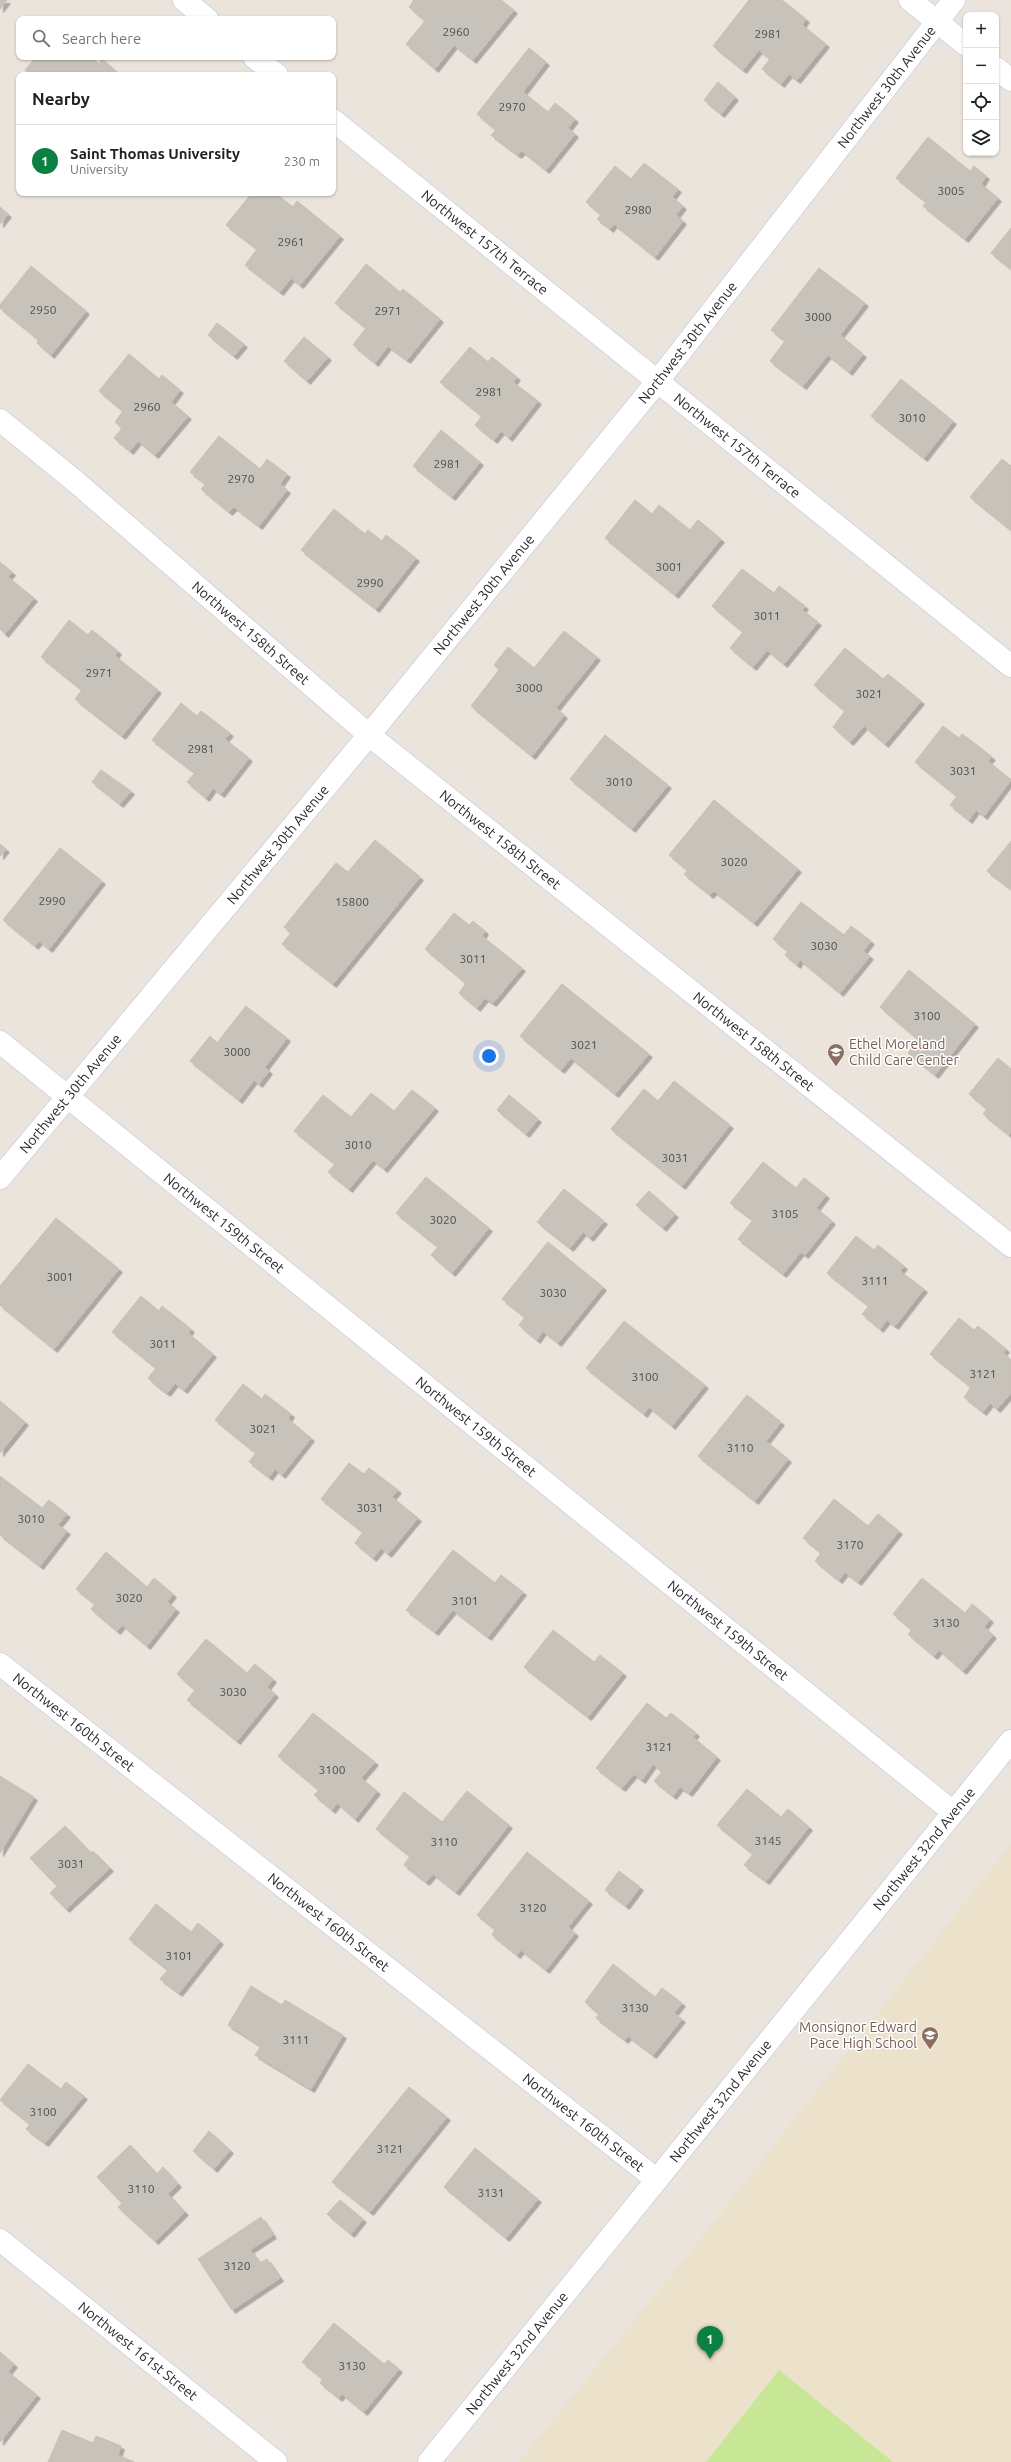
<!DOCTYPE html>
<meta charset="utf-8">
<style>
:root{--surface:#fff;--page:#f6f6f6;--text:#202124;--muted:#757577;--line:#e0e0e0;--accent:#0b8043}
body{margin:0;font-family:Ubuntu,sans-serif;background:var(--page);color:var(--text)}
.controls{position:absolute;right:12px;top:12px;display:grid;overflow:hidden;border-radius:8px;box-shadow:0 1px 3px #0004}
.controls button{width:36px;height:36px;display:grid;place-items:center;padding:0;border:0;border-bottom:1px solid var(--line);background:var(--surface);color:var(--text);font:20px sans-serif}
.you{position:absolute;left:489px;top:1056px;width:14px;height:14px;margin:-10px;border:3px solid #fff;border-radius:50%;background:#1a73e8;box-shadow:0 0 0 6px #1a73e833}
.badge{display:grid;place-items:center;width:26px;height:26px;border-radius:50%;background:var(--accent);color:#fff;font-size:13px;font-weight:700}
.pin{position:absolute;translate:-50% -33px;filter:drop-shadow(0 1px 2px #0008)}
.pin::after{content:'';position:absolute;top:21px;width:14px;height:12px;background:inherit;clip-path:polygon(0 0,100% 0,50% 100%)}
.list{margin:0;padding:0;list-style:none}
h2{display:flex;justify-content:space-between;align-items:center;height:52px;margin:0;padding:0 16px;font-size:17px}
h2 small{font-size:13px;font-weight:400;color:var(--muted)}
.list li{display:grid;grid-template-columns:26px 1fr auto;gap:12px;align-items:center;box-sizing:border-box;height:72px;padding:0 16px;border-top:1px solid var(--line)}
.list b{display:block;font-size:15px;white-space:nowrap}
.list p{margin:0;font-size:13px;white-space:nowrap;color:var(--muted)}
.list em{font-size:13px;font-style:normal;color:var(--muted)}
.icon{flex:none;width:22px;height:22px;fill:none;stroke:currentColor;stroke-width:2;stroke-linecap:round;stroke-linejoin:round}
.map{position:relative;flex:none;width:1011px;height:2462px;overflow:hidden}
.search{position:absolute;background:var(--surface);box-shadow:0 1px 3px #0004;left:16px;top:16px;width:320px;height:44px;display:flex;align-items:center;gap:10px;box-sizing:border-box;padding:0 14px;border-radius:8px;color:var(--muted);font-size:15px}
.panel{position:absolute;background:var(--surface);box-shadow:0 1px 3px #0004;left:16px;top:72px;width:320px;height:124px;border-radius:8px}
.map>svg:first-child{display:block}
.education{fill:#ece1cb}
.pitch{fill:#c7e796}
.building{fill:#c7c2ba;stroke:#c6c0b5;filter:url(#shadow)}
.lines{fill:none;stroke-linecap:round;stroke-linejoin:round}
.minor-casing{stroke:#d1d5e2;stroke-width:24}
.minor{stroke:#fff;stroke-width:22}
.labels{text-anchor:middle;stroke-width:3;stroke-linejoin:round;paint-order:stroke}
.number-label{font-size:12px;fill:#504f4d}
.street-label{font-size:14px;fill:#292929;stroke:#fff}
.education-label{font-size:14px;fill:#785e54;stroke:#fff;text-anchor:start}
</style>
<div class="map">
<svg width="1011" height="2462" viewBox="0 0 1011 2462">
<defs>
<filter id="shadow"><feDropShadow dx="3.5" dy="3.5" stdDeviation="0" flood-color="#0004"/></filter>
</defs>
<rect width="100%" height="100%" fill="#ebe4dc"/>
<polygon class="education" points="1011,1844 1011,2462 519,2462 687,2256"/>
<polygon class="pitch" points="779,2370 893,2462 706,2462"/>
<g class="building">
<polygon points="0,0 7,0 0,9"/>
<polygon points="414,0 501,0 514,10 473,60 454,45 435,69 406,44 425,21 409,7"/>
<polygon points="749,0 782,0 806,19 802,25 826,44 797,80 789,74 781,84 762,69 770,59 759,50 743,70 713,46"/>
<polygon points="529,48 546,62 523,92 548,112 555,103 575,119 568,128 575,134 546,170 522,151 518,155 491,135 496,130 477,114"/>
<polygon points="36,57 91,57 99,64 102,59 116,71 112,75 31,75 25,70"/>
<polygon points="718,82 735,97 721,114 704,100"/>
<polygon points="928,137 970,171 974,166 986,176 981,184 998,198 965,239 923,206 926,202 896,178"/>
<polygon points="644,163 678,189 672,197 683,206 676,215 683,221 655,257 614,224 610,229 604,224 597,219 601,215 586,202 615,166 631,179"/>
<polygon points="252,193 275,193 293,207 297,201 340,236 300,285 291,278 280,292 245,265 257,249 226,225"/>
<polygon points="0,207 8,214 0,224"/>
<polygon points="1011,228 1011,269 991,253"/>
<polygon points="366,264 400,292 403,289 440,319 407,360 388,346 375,363 353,345 366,328 335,303"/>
<polygon points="31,266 86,311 51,355 37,343 39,340 0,308 0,305"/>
<polygon points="819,268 865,303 840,335 863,354 849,372 828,355 803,386 770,361 785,341 771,330"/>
<polygon points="217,323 244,344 234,356 208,335"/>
<polygon points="304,337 328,357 307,381 284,361"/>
<polygon points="470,347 488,362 492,357 517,377 513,382 538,401 509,438 501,431 494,440 475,425 482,416 440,382"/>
<polygon points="129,354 159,379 162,375 180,390 171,402 188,416 155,455 138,441 130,451 114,438 122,428 115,422 123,411 99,391"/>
<polygon points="901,379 953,421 924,458 871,416"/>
<polygon points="441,430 480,462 452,497 413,466"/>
<polygon points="219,436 260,469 267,459 287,474 280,484 287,490 259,526 234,507 229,512 201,489 206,484 190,472"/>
<polygon points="1002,459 1011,466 1011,530 970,497"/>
<polygon points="635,500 652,514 659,505 690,530 698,520 721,539 675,595 605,538"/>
<polygon points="334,509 365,534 368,530 382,541 386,535 416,558 376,609 301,550"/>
<polygon points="0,562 12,572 8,577 34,598 5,634 0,629"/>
<polygon points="742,569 774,593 779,586 805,606 802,610 818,622 784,664 767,650 753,667 730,648 743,632 712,606"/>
<polygon points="69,620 88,635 92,630 118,651 115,656 158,690 122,736 75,699 82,690 41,657"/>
<polygon points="564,631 597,657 556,708 564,715 532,756 471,706 499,670 494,665 508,647 534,668"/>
<polygon points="845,648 883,679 888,674 921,701 885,744 864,726 850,742 833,727 845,711 814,685"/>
<polygon points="181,703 197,716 201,711 230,733 225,739 249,758 221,794 213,788 206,798 187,782 195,773 152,740"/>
<polygon points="943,726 959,738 962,734 977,745 992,757 988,761 1011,780 984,816 976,810 969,820 950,805 957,796 915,762"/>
<polygon points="605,735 668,785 632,829 570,779"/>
<polygon points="101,770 131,791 120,804 92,782"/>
<polygon points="714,800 798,869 754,923 714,891 710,895 684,874 688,870 669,855"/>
<polygon points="375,840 420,877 333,984 282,944 291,933 284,927 336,863 348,872"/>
<polygon points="1011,841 1011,889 987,871"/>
<polygon points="0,844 6,849 0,856"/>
<polygon points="60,848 102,881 49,949 39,941 35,946 3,920"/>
<polygon points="801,902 844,935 851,926 871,941 863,951 870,956 840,993 800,960 797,965 785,955 788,951 773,939"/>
<polygon points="454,913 469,925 473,921 485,931 482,936 522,968 493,1003 485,998 477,1008 459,993 466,983 425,949"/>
<polygon points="909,970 975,1024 935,1075 908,1053 919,1040 880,1007"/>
<polygon points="562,984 649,1054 615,1094 571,1058 561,1070 520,1036"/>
<polygon points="246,1006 287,1038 265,1067 269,1071 259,1084 254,1080 239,1100 190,1061 210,1036 217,1043"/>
<polygon points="998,1058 1011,1069 1011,1132 1009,1135 983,1114 987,1109 969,1094"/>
<polygon points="674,1081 730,1125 682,1186 611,1129 644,1089 658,1101"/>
<polygon points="412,1090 435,1108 384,1169 373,1160 349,1189 328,1172 335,1164 294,1131 323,1095 351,1117 371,1093 394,1111"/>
<polygon points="509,1095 538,1119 526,1134 497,1110"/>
<polygon points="763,1162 796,1188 804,1178 826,1195 816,1208 832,1221 805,1255 801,1252 783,1274 738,1239 753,1220 730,1203"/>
<polygon points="426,1177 489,1228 452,1273 431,1255 438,1247 396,1213"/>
<polygon points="564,1189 604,1221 590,1238 583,1232 570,1248 537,1222"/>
<polygon points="649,1191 675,1214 663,1228 636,1205"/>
<polygon points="56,1218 119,1269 54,1349 0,1305 0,1286"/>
<polygon points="856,1236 874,1250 878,1245 904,1266 900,1271 924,1289 895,1326 887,1320 880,1329 862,1314 869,1306 827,1273"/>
<polygon points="548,1242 603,1287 558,1343 543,1331 537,1340 527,1332 519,1325 525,1317 502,1299"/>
<polygon points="141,1296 159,1311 162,1306 191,1329 188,1333 213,1354 184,1390 175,1383 167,1393 157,1386 148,1378 156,1368 112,1332"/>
<polygon points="959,1318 974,1330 978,1326 1006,1349 1003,1353 1011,1360 1011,1393 997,1409 990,1403 983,1412 964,1397 971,1387 930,1354"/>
<polygon points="624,1321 705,1385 672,1426 649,1407 644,1414 586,1368"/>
<polygon points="243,1384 262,1399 265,1394 291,1414 288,1419 311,1438 282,1475 275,1469 269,1477 249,1462 256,1453 215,1420"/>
<polygon points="747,1395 781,1422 766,1441 788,1459 755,1501 698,1456"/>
<polygon points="0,1401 25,1422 0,1453"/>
<polygon points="349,1463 364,1474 369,1468 398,1490 392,1497 418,1518 388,1554 381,1548 373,1558 355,1543 363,1532 321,1499"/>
<polygon points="0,1476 42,1508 49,1500 67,1514 58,1525 67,1531 40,1566 0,1535"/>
<polygon points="834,1499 868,1526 878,1514 899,1531 858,1582 845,1572 839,1580 827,1571 815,1561 821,1553 803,1538"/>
<polygon points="453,1550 495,1583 501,1575 523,1592 488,1637 453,1610 435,1632 406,1610"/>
<polygon points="106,1552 147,1587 154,1578 173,1594 167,1602 176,1609 147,1646 122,1625 117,1631 91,1609 95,1604 76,1589"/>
<polygon points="922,1578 965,1613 972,1604 990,1619 984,1627 993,1635 963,1671 939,1650 934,1656 908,1634 912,1630 893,1614"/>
<polygon points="553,1630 594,1662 600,1655 623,1673 588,1717 524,1667"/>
<polygon points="206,1639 247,1673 255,1664 273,1679 267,1687 275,1694 237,1741 187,1700 195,1690 177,1674"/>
<polygon points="647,1703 666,1718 671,1713 696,1733 693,1737 717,1757 689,1793 680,1787 673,1796 654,1781 662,1772 653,1764 642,1780 634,1774 622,1788 596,1768"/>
<polygon points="313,1713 375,1762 361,1778 377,1791 355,1819 337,1803 332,1810 314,1795 319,1790 278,1756"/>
<polygon points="0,1776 34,1797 0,1853"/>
<polygon points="747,1789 781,1817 788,1809 809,1827 766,1881 744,1865 753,1854 717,1825"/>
<polygon points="467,1791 509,1825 456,1892 433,1874 426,1882 404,1865 410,1856 376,1829 404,1792 442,1822"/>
<polygon points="65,1826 91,1853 93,1851 110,1868 66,1909 50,1893 57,1886 30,1858"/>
<polygon points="527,1852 589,1901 568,1927 575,1933 546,1970 521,1950 517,1955 492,1935 495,1929 477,1915"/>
<polygon points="619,1871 640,1887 626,1906 605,1890"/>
<polygon points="156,1904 191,1932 198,1923 220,1941 179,1993 160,1979 168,1970 129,1939"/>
<polygon points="613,1964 655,1997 662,1988 682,2003 674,2013 682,2019 653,2055 628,2036 625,2040 596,2018 599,2014 585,2002"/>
<polygon points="251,1986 282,2005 285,2000 343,2035 311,2089 255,2055 261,2046 228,2025"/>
<polygon points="28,2064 61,2089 66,2082 84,2096 45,2143 26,2129 30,2124 0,2100"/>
<polygon points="409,2087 447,2117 370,2212 332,2182"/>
<polygon points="209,2131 230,2150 214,2169 193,2151"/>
<polygon points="130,2145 157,2174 163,2167 178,2184 168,2194 185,2212 155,2241 118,2207 122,2203 97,2177"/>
<polygon points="475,2148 538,2199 506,2238 444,2187"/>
<polygon points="340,2200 363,2219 351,2234 327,2214"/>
<polygon points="261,2217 273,2235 250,2250 260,2263 267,2259 280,2278 232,2310 198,2259"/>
<polygon points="334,2323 384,2364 388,2360 399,2369 364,2412 342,2394 339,2398 320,2383 323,2379 302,2362"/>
<polygon points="0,2352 14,2364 8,2372 37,2395 0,2442"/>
<polygon points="62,2430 93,2443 96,2436 109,2441 121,2446 118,2455 134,2462 48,2462"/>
</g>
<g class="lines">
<g class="minor-casing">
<g id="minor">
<polyline points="184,0 207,19"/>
<polyline points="910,0 966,45"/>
<polyline points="254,57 277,75"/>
<polyline points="996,68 1011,80"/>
<path id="s1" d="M333 120 1011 666"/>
<path id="s2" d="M0 420 76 482 369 735 1011 1246"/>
<path id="s3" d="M0 1042 953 1812"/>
<path id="s4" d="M0 1178 369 735 657 382 954 0"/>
<path id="s5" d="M0 1664 657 2180"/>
<path id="s6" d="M0 2240 276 2462"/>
<path id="s7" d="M429 2462 1011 1741"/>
</g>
</g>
<use href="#minor" class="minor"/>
</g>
<defs>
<g id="school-pin" transform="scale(0.9)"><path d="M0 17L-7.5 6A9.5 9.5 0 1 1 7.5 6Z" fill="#8d6e63" stroke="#fff"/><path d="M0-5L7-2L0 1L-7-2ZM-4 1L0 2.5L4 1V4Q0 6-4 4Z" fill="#fff"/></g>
</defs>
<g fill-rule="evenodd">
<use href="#school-pin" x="836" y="1052"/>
<use href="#school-pin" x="930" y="2035"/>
</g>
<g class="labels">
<g class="number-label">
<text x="456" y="36">2960</text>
<text x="768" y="38">2981</text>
<text x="512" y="111">2970</text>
<text x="951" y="195">3005</text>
<text x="638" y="214">2980</text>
<text x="291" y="246">2961</text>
<text x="43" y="314">2950</text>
<text x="388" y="315">2971</text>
<text x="818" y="321">3000</text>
<text x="489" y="396">2981</text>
<text x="147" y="411">2960</text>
<text x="912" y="422">3010</text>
<text x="447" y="468">2981</text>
<text x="241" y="483">2970</text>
<text x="669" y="571">3001</text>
<text x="370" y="587">2990</text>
<text x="767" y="620">3011</text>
<text x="99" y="677">2971</text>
<text x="529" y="692">3000</text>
<text x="869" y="698">3021</text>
<text x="201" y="753">2981</text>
<text x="963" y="775">3031</text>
<text x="619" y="786">3010</text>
<text x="734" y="866">3020</text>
<text x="52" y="905">2990</text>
<text x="352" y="906">15800</text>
<text x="824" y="950">3030</text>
<text x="473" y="963">3011</text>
<text x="927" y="1020">3100</text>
<text x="584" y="1049">3021</text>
<text x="237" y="1056">3000</text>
<text x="358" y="1149">3010</text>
<text x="675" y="1162">3031</text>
<text x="785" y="1218">3105</text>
<text x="443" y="1224">3020</text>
<text x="60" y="1281">3001</text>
<text x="875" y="1285">3111</text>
<text x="553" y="1297">3030</text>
<text x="163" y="1348">3011</text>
<text x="983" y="1378">3121</text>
<text x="645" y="1381">3100</text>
<text x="263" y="1433">3021</text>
<text x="740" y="1452">3110</text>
<text x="370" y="1512">3031</text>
<text x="31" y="1523">3010</text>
<text x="850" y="1549">3170</text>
<text x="129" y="1602">3020</text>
<text x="465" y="1605">3101</text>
<text x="946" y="1627">3130</text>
<text x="233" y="1696">3030</text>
<text x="659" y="1751">3121</text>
<text x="332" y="1774">3100</text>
<text x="768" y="1845">3145</text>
<text x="444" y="1846">3110</text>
<text x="71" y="1868">3031</text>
<text x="533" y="1912">3120</text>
<text x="179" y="1960">3101</text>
<text x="635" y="2012">3130</text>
<text x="296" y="2044">3111</text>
<text x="43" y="2116">3100</text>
<text x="390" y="2153">3121</text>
<text x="141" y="2193">3110</text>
<text x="491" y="2197">3131</text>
<text x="237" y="2270">3120</text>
<text x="352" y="2370">3130</text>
</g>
<g class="street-label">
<text dy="5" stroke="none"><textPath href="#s4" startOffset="1406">Northwest 30th Avenue</textPath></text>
<text dy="5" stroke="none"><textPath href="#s1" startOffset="195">Northwest 157th Terrace</textPath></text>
<text dy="5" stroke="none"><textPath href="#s4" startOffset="1082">Northwest 30th Avenue</textPath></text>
<text dy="5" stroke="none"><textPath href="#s1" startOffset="519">Northwest 157th Terrace</textPath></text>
<text dy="5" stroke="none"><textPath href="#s4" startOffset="758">Northwest 30th Avenue</textPath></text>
<text dy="5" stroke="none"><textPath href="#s2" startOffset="329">Northwest 158th Street</textPath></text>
<text dy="5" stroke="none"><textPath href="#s2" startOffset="653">Northwest 158th Street</textPath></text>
<text dy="5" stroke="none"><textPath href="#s4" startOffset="434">Northwest 30th Avenue</textPath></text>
<text dy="5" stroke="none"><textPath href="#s2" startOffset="977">Northwest 158th Street</textPath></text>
<text dy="5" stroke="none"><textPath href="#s4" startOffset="110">Northwest 30th Avenue</textPath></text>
<text dy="5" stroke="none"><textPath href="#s3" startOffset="288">Northwest 159th Street</textPath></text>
<text dy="5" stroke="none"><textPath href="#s3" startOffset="612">Northwest 159th Street</textPath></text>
<text dy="5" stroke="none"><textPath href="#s3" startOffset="936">Northwest 159th Street</textPath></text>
<text dy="5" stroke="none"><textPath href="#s5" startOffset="94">Northwest 160th Street</textPath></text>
<text dy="5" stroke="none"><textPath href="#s7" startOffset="788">Northwest 32nd Avenue</textPath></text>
<text dy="5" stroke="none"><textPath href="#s5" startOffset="418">Northwest 160th Street</textPath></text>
<text dy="5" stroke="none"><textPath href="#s7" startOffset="464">Northwest 32nd Avenue</textPath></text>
<text dy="5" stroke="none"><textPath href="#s5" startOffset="742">Northwest 160th Street</textPath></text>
<text dy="5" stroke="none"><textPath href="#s6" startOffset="177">Northwest 161st Street</textPath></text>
<text dy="5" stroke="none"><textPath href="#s7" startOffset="140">Northwest 32nd Avenue</textPath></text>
</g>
<g class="education-label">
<text x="849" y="1049">Ethel Moreland<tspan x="849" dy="16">Child Care Center</tspan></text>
<text x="917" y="2032" text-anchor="end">Monsignor Edward<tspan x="917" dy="16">Pace High School</tspan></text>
</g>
</g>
</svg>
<div class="controls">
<button>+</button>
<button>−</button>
<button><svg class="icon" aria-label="locate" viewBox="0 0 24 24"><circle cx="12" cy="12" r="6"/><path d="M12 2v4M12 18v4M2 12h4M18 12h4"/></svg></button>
<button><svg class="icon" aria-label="layers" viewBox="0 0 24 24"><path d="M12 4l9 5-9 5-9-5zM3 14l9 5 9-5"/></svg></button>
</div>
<div class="you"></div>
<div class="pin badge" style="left:710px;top:2359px">1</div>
<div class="search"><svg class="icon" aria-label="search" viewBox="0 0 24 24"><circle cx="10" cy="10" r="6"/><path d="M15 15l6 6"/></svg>Search here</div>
<section class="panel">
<h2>Nearby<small></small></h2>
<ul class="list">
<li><span class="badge">1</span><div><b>Saint Thomas University</b><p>University</p></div><em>230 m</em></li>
</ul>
</section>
</div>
